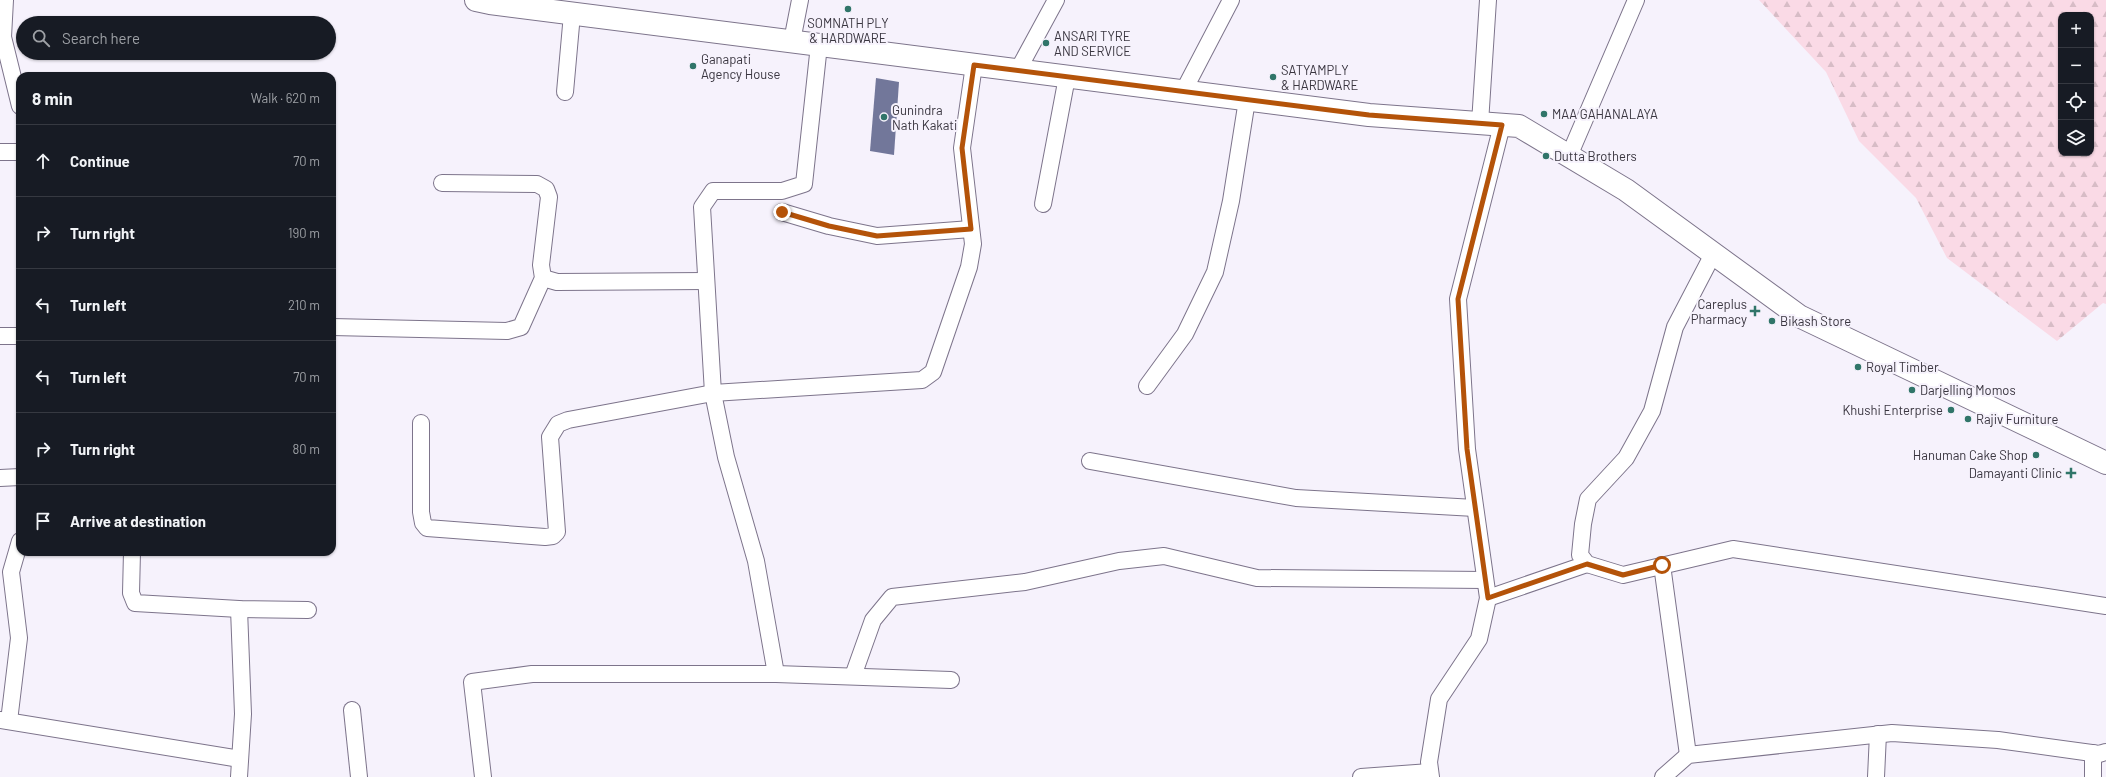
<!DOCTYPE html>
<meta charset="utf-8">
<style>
:root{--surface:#171b24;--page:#20242c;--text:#f1f3f6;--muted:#9ea1a6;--line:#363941}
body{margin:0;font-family:Barlow,sans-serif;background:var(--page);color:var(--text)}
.controls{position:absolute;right:12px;top:12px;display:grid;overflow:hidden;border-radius:8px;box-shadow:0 1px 3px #0004}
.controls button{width:36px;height:36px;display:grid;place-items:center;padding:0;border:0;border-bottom:1px solid var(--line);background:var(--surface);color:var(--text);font:20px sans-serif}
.stop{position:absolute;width:12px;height:12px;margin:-9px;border:3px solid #b45309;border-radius:50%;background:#fff}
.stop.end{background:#b45309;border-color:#fff;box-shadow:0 1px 4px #0008}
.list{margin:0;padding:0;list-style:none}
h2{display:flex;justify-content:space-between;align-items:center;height:52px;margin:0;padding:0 16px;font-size:17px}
h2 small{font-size:13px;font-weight:400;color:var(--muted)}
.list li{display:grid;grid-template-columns:26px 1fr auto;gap:12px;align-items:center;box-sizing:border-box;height:72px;padding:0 16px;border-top:1px solid var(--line)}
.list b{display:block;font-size:15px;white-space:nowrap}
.list em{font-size:13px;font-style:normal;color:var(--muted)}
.icon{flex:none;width:22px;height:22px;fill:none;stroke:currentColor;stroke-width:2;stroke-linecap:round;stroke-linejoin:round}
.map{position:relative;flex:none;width:2106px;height:777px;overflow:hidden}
.search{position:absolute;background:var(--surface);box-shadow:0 1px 3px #0004;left:16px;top:16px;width:320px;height:44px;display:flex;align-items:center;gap:10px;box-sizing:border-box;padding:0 14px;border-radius:22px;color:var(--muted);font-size:15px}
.panel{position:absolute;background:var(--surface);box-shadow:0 1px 3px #0004;left:16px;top:72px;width:320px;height:484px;border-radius:12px}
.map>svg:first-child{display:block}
.forest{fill:url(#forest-firs);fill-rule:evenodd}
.building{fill:#72779a}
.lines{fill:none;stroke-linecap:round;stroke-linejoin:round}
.minor-casing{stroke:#7d748b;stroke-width:18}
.secondary-casing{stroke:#7d748b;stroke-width:24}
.minor{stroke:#fff;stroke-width:16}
.secondary{stroke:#fff;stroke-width:22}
.route{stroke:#b45309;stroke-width:5}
.poi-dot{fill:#307569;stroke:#f6f2fc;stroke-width:1.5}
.labels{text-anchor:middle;stroke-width:4;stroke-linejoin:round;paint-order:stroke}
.poi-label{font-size:13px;fill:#3a3640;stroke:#f6f2fc;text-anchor:start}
</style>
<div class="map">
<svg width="2106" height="777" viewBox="0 0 2106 777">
<defs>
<pattern id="forest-firs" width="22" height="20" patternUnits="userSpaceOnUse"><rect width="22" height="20" fill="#fadae6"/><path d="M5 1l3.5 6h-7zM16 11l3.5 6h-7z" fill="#d7bcc6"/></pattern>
</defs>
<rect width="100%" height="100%" fill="#f6f2fc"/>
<path class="forest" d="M1759 0H2106V304L2103 303 2057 341 1947 258 1916 198 1859 141 1826 72ZM2061 15H2091V153H2061Z"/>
<polygon class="building" points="876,78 899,82 894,155 870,151"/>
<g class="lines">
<g class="minor-casing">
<g id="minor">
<polyline points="5,0 3,37 20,106"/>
<polyline points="792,41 800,0"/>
<polyline points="819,45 804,184 782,191 713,191 702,207 713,393 726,457 756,561 776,674 951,680"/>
<polyline points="1018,70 1056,0"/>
<polyline points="565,92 572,14"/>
<polyline points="1183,92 1231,0"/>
<polyline points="1480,123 1488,0"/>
<polyline points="0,152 20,152"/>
<polyline points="1569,156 1636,0"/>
<polyline points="1043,204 1067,77"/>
<polyline points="782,212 829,226 877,236 971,229"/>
<polyline points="1713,254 1675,327 1652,411 1626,458 1588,499 1583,524 1580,555 1587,564 1623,575 1733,549 2106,606"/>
<polyline points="543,278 557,282 706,281"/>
<polyline points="332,327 507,331 521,327 543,278 541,265 549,197 546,189 537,184 442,183"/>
<polyline points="0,336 20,336"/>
<polyline points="1147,386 1185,334 1215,272 1231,201 1247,100"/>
<polyline points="421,423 421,512 423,523 427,528 545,537 553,536 557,532 550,437 558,424 568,420 713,393 922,380 933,372 969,267 973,244 962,148 974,65"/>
<polyline points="1090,461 1296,498 1475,508"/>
<polyline points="0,478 20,477"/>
<polyline points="132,552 131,593 135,603 239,609 308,610"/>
<polyline points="1662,565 1688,755"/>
<polyline points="1488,598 1587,564"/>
<polyline points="239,609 243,714 239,777"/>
<polyline points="853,676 873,620 892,597 1025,582 1119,561 1164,556 1257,578 1485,580"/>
<polyline points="352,710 359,777"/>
<polyline points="0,720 240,759"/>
<polyline points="9,721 19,638 11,572 20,541"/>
<polyline points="483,777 472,682 532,674 776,674"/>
<polyline points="1361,777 1430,772"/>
<polyline points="1431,777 1429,762 1439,699 1479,639 1488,598 1467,449 1458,299 1502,125"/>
<polyline points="1663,777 1688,755 1892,733 1998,740 2099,754 2106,752"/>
<polyline points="1876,777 1878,734"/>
<polyline points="2093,777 2093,753"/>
</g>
</g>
<g class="secondary-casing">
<polyline id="secondary" points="476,0 490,3 1369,115 1519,126 1626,190 1799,316 2106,463"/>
</g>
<use href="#minor" class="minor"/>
<use href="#secondary" class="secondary"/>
</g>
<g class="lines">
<polyline class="route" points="782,212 829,226 877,236 971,229 962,148 974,65 1369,115 1502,125 1458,299 1467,449 1488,598 1587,564 1623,575 1662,565"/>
</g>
<g class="poi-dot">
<circle cx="848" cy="9" r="4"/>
<circle cx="1046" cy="43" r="4"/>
<circle cx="693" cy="66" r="4"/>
<circle cx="1273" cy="77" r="4"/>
<circle cx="1544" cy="114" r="4"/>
<circle cx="884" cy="117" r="4"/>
<circle cx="1546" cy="156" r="4"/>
<path d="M1753 305h4v4h4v4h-4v4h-4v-4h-4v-4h4z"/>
<circle cx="1772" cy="321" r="4"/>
<circle cx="1858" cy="367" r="4"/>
<circle cx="1912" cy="390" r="4"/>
<circle cx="1951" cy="410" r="4"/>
<circle cx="1968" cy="419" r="4"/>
<circle cx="2036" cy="455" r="4"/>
<path d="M2069 467h4v4h4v4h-4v4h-4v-4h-4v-4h4z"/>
</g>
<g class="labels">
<g class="poi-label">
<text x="848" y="28" text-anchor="middle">SOMNATH PLY<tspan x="848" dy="15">&amp; HARDWARE</tspan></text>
<text x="1054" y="41">ANSARI TYRE<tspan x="1054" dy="15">AND SERVICE</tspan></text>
<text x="701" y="64">Ganapati<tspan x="701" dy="15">Agency House</tspan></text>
<text x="1281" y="75">SATYAMPLY<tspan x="1281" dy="15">&amp; HARDWARE</tspan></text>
<text x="892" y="115">Gunindra<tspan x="892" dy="15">Nath Kakati</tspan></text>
<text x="1552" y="119">MAA GAHANALAYA</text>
<text x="1554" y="161">Dutta Brothers</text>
<text x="1747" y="309" text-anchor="end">Careplus<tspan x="1747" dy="15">Pharmacy</tspan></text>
<text x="1780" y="326">Bikash Store</text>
<text x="1866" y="372">Royal Timber</text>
<text x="1920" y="395">Darjelling Momos</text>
<text x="1943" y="415" text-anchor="end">Khushi Enterprise</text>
<text x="1976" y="424">Rajiv Furniture</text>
<text x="2028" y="460" text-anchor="end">Hanuman Cake Shop</text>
<text x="2062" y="478" text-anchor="end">Damayanti Clinic</text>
</g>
</g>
</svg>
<div class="controls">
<button>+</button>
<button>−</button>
<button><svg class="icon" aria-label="locate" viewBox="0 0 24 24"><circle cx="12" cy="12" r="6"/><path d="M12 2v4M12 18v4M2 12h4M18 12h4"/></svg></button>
<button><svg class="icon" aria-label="layers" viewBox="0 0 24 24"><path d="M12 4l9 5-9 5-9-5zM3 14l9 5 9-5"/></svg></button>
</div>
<div class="stop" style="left:1662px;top:565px"></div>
<div class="stop end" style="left:782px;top:212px"></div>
<div class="search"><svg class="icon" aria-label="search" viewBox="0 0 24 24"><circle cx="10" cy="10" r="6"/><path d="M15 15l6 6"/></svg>Search here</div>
<section class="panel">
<h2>8 min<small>Walk · 620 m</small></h2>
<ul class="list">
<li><svg class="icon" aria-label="ahead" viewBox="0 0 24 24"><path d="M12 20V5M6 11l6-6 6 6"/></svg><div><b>Continue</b></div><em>70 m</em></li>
<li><svg class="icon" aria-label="right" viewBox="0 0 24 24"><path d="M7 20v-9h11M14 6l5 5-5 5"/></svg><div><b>Turn right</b></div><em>190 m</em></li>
<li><svg class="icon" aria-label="left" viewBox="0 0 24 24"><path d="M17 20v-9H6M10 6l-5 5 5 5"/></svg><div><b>Turn left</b></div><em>210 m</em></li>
<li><svg class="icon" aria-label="left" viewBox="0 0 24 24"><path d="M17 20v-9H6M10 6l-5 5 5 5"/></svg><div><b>Turn left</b></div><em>70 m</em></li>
<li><svg class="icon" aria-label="right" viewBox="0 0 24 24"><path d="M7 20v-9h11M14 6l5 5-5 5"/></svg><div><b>Turn right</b></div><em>80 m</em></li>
<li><svg class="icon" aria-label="arrive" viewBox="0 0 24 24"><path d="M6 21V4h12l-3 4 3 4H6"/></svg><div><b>Arrive at destination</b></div></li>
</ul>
</section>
</div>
